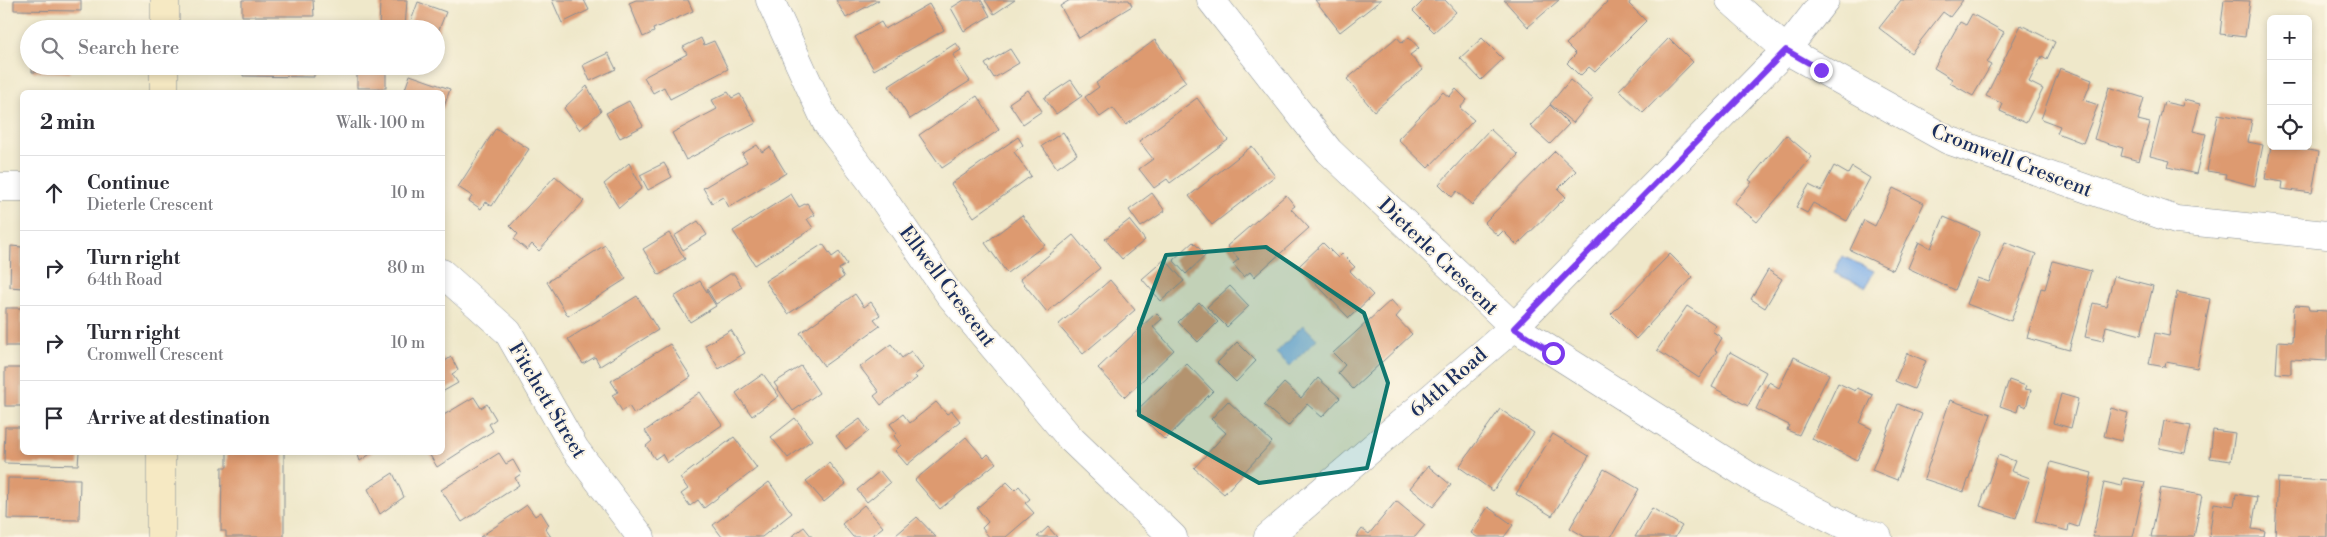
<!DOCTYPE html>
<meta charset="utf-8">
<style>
:root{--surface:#fff;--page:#f7f7f7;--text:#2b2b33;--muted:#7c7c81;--line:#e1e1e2}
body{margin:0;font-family:"Libre Bodoni",serif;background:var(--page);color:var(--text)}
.controls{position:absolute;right:15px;top:15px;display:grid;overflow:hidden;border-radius:8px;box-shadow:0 2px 8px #0003}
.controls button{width:45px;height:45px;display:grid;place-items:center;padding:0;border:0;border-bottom:1px solid var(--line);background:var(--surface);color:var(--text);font:25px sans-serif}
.stop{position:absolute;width:15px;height:15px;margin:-11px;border:4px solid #7c3aed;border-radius:50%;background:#fff}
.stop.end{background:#7c3aed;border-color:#fff;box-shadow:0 1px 5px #0008}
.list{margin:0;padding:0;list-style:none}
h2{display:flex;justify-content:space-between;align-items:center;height:65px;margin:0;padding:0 20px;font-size:21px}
h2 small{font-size:16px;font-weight:400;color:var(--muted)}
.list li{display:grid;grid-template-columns:32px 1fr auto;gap:15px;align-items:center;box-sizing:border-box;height:75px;padding:0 20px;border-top:1px solid var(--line)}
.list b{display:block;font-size:19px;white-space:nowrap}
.list p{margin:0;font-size:16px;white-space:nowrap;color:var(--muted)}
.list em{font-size:16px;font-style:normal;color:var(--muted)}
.icon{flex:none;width:28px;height:28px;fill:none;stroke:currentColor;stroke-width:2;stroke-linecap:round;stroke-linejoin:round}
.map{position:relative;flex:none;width:2327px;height:537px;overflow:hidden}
.search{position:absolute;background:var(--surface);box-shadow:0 2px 8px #0003;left:20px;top:20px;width:425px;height:55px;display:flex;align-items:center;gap:12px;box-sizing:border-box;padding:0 18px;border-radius:28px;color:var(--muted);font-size:19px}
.panel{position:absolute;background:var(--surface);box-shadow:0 2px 8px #0003;left:20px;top:90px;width:425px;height:365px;border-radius:8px}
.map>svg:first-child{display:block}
.water{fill:#7dafe9;stroke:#4c6fa4}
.building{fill:#dd9a70}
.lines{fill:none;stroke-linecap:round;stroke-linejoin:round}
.street-casing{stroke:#858c94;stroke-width:29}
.secondary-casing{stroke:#858c94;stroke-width:29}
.street{stroke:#fff;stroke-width:28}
.secondary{stroke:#f6e9c3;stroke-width:28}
.route{stroke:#7c3aed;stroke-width:6}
.marked{fill:#0f766e;fill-opacity:0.2;stroke:#0f766e;stroke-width:4;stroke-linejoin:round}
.labels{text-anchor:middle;stroke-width:4;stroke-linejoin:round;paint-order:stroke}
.street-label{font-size:20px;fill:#1b2f5e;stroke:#fcf5e5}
</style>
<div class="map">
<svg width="2327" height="537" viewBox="0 0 2327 537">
<rect width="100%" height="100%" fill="#fcf5e5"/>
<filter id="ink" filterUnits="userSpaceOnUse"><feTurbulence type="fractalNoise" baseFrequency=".02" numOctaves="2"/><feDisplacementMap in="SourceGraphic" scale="10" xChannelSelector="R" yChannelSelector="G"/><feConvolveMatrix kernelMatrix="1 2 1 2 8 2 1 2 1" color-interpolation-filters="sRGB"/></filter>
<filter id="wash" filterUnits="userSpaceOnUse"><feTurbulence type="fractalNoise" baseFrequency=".0096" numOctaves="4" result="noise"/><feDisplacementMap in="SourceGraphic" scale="20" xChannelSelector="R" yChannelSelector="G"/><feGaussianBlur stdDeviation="1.12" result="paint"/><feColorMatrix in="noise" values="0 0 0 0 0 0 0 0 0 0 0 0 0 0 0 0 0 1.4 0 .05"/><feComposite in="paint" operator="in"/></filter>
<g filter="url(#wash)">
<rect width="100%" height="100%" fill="#efe8ca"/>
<g class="water">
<polygon points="1842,256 1874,271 1866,287 1834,273"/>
<polygon points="1303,325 1317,339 1290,366 1276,353"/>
</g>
<g id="blocks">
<g class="building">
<polygon points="14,0 81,0 81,11 14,10"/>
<polygon points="242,0 313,0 314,16 242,16"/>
<polygon points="380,0 407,0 405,29 379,28"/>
<polygon points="552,0 584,0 589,10 562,23"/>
<polygon points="636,0 688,0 693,11 653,29 654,32 643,37 629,3"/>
<polygon points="836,0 879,0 846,18"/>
<polygon points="964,0 981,0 990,16 964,31 951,8"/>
<polygon points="985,0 1015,0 994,14"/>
<polygon points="1070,0 1129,0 1132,6 1079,38 1060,6"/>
<polygon points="1315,0 1381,0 1340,32"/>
<polygon points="1424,0 1445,0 1456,12 1434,32 1413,11"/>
<polygon points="1504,0 1559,0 1528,27"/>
<polygon points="1609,0 1631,0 1629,4 1646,21 1595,72 1589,67 1580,76 1567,63 1576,54 1566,44"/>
<polygon points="1901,0 1963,0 1950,17 1943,12 1911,53 1879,28"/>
<polygon points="2224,0 2250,1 2245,37 2220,34"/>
<polygon points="418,2 446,12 436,37 436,29 408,29"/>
<polygon points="929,4 944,30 874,70 855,37 881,22 885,29"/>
<polygon points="1972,14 2004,32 1987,63 1991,65 1973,96 1950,83 1952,79 1934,68 1960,22 1966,25"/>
<polygon points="2021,25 2055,42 2047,59 2042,56 2029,82 2043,89 2026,123 2000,111 2003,104 1986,96"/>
<polygon points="1397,37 1402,43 1409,37 1419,48 1410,55 1423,70 1374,111 1347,79"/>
<polygon points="701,38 704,45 714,41 728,69 670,99 664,87 653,93 644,77 687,54 683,47"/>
<polygon points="1482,38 1503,59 1481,80 1460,58"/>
<polygon points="1669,38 1693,62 1643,113 1619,90"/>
<polygon points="1155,40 1186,82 1126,125 1113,108 1100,117 1085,97 1099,87 1096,83"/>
<polygon points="956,43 961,50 953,55 970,81 910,119 889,86"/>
<polygon points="1010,49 1019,63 994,78 985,64"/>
<polygon points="608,53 616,69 590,81 583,65"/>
<polygon points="32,66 70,66 70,73 32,72"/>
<polygon points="243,66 314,66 314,77 243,76"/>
<rect x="357" y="66" width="29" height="22"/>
<polygon points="2060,68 2092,80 2084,100 2098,105 2083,143 2057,133 2060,126 2041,119"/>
<polygon points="410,75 450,89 443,110 442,92 404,92"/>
<polygon points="1071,80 1082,96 1056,114 1044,98"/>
<polygon points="1570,80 1593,99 1573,123 1550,104"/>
<polygon points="587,86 601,111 580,130 564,108"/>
<polygon points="2109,87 2144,98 2138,120 2150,123 2139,161 2121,156 2123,148 2094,139"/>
<polygon points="1456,89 1467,100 1460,108 1474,120 1428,168 1398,139 1443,92 1449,97"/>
<polygon points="1028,90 1042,111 1023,124 1009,103"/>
<polygon points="728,92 732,98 740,94 756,123 686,160 672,133 717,109 712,100"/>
<polygon points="977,96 999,130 942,168 919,135"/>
<polygon points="1197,98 1228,140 1170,183 1167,179 1154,188 1139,169 1153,159 1139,141"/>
<polygon points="2184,100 2200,104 2193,131 2206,134 2196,174 2168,167 2170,161 2150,156 2164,102 2182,106"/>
<polygon points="629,101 643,126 620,138 606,113"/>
<polygon points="1550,105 1569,124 1550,144 1530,126"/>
<polygon points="2218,114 2252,120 2248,142 2263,145 2255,186 2225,178 2226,174 2207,171"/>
<polygon points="496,128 529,149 492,206 485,202 481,209 469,201 472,196 458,187"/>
<polygon points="1490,129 1518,155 1472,205 1457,191 1452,197 1439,184"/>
<polygon points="1063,132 1077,154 1057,168 1042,146"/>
<polygon points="1786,135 1812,157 1757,222 1734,203 1752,182 1749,180"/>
<polygon points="1018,137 1023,145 1014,152 1031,176 974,217 951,184"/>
<polygon points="757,145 762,152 770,147 786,173 729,207 723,197 712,203 703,188 747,162 742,154"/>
<polygon points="1252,146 1275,176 1212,225 1189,196"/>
<polygon points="2271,146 2303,146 2303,149 2319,152 2312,193 2282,189 2283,182 2265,179"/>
<polygon points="1555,151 1576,171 1558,189 1566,197 1517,245 1503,231 1498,236 1484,223"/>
<polygon points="629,163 642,188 619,208 604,184"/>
<polygon points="664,163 672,177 648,190 640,175"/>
<polygon points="1834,166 1848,174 1852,167 1870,178 1847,221 1813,203 1807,213 1796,207 1809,185 1821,191"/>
<polygon points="555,176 584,201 539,251 532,244 527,250 514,239 518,234 510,226"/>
<polygon points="1893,188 1924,203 1893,270 1850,250 1864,220 1875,226"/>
<polygon points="1152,193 1165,211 1141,227 1129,210"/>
<polygon points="791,194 799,207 807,203 815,215 807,219 813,228 755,265 733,231"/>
<polygon points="1286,195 1295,206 1291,209 1309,228 1254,277 1250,272 1244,277 1233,264 1239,259 1227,246"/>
<polygon points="1022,215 1045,245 1007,273 985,243"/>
<polygon points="1944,217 1980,232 1955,290 1908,268 1919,242 1931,248"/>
<polygon points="1129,220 1145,240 1122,259 1105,239"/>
<polygon points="698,221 707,235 683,250 674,236"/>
<polygon points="669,233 685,259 659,275 643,249"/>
<polygon points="1073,235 1100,268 1047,312 1020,279"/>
<polygon points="1193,242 1206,255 1186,274 1173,260"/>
<polygon points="2005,242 2036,254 2011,321 1967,304 1977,278 1989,282"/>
<polygon points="1323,243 1338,258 1342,254 1355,267 1350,271 1373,295 1349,318 1299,266"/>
<polygon points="823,244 832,257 839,252 847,264 839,269 844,277 788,314 765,281"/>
<polygon points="605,245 626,279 568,316 547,282"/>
<polygon points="11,246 22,247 22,288 10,287"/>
<polygon points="1670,254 1693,277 1636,339 1611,314"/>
<polygon points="1165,259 1184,281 1161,301 1142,279"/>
<polygon points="2053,261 2091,271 2069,350 2027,338 2041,288 2045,289"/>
<polygon points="1768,270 1782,279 1765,308 1751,299"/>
<polygon points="730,274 734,274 742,287 716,304 707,289"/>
<polygon points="2114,276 2153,286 2141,335 2106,326 2103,341 2085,337 2093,303 2106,306"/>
<polygon points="1110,280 1135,310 1083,354 1058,325"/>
<polygon points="700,281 716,306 690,322 674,297"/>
<polygon points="1230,286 1249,306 1227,327 1207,307"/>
<polygon points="2177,292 2210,299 2197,368 2166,362 2165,367 2149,364 2155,333 2169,336"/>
<polygon points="855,294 864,307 871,302 880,315 874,319 880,326 824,366 800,333"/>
<polygon points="637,296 658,330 600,366 595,357 583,364 568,339"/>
<polygon points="1391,300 1401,311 1396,317 1412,334 1353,389 1338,373 1345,365 1333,353"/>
<polygon points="1199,302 1218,322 1198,342 1178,322"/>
<polygon points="2296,305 2308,306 2309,310 2327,311 2327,361 2291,359 2291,374 2276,373 2278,341 2292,342 2294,307"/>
<polygon points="1687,306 1716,325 1712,331 1722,338 1715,350 1717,351 1699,378 1657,350"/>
<rect x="6" y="308" width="16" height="38"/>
<polygon points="1156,313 1162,319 1153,327 1174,350 1125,397 1098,368"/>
<polygon points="731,330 745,353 719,369 705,345"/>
<polygon points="1237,342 1256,361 1236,382 1217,363"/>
<polygon points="670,344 691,377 634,414 629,406 622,411 612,395 618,392 611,381"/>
<polygon points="891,344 902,358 911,351 924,368 914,375 917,378 881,405 874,396 879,392 860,367"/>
<polygon points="1730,352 1766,372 1748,406 1712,387"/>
<polygon points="1907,353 1926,361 1914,389 1895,381"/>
<polygon points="442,357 445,361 451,357 458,370 452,374 458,383 442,392"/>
<polygon points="1794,357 1829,374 1799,435 1787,430 1789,425 1756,409 1769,382 1779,388"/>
<polygon points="1186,363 1213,391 1165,440 1136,411"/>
<polygon points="801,366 819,393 793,411 774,383"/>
<rect x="5" y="368" width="17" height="38"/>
<polygon points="763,374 779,396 752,416 736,393"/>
<polygon points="1318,378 1340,398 1322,417 1307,404 1288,426 1264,405 1284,383 1301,398"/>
<polygon points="2009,380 2026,386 2024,389 2031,390 2026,407 2019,404 2017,412 2000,406"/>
<polygon points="1838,383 1855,391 1857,388 1873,395 1860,423 1872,429 1857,460 1812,439"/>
<polygon points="700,392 722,425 667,463 662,454 655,459 646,446 652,441 645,431"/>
<polygon points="2061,394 2078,399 2071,428 2053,423"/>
<polygon points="474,397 481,408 487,404 496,419 489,424 493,431 437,467 428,452 442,452 442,416"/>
<polygon points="1950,400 1991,414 1964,492 1924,479"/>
<polygon points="1228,401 1272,442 1224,494 1194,468 1226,433 1211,419"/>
<polygon points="936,402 947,414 952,411 960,421 907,465 895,451 901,445 894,436 897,433 890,424 903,414 910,423"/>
<polygon points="1898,404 1922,414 1897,480 1872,470"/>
<polygon points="2111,408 2128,413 2121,441 2104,436"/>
<polygon points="1500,409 1534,433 1493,491 1459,467"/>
<polygon points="795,418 812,440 788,458 771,437"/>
<polygon points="860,419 869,431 846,449 836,436"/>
<polygon points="2164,421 2191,426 2185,453 2159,448"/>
<polygon points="5,427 22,427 22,452 79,452 78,465 4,463"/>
<polygon points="2213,430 2235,433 2231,461 2210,458"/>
<polygon points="1553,434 1589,456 1552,516 1516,494"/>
<polygon points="734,437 757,468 704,508 698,500 690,506 681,494 688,489 680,478"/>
<polygon points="966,437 984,458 988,454 996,463 940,509 915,480"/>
<polygon points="227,452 284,452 284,537 226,537 226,531 221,531 222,467 227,467"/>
<polygon points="357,452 373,452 360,461"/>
<polygon points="499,453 506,464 513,460 521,474 515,478 519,485 462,522 441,490"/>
<polygon points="1998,455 2015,461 2011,471 2030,478 2016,518 1980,506"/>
<polygon points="2051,462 2092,473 2078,527 2069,524 2068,531 2035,522"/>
<polygon points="829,463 846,484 824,502 806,481"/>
<polygon points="1428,466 1451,485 1433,507 1410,488"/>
<polygon points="1604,469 1639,489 1611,537 1585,537 1570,528"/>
<polygon points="880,471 890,483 867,502 857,490"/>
<polygon points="393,473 404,497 380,514 368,489"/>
<polygon points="8,478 80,479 79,520 7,519"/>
<polygon points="2123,478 2145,482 2133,537 2093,537 2104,482 2122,486"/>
<polygon points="2278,478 2327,481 2327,537 2275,537"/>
<polygon points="769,482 792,513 762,537 722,537 713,525"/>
<polygon points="1007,482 1015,490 1019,486 1030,499 1025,503 1034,513 1006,537 989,537 982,528 988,522 977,508"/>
<polygon points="2161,488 2202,495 2194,537 2151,537"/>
<polygon points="2236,494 2257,497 2252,529 2265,531 2264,537 2209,537 2214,503 2234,506"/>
<polygon points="1396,501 1425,525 1415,537 1356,537 1362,529 1369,534"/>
<polygon points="527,505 535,516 541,512 549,525 545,528 551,537 480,537"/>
<polygon points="864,505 883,527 870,537 853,537 842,524"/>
<polygon points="1488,507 1513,525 1504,537 1477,537 1471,533"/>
<polygon points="1652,508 1682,526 1675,537 1635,537"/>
<polygon points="917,517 936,537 897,537 896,535"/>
<polygon points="804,527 812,537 791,537"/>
<polygon points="1048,527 1057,537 1037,537"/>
</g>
</g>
</g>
<g filter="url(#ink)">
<use href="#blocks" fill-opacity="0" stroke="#858c94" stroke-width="1"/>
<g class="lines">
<g class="street-casing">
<g id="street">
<polyline points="770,0 826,122 870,180 949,294 1071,439 1173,537"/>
<polyline points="1211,0 1329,151 1514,327 1752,478 1852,529 1878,537"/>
<polyline points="1730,0 1786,50 1948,140 2176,220 2327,235"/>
<polyline points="0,187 22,187"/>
<polyline points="442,273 508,332 575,449 641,537"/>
<polyline points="1268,537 1514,327 1786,50 1825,0"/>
</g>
</g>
<g class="secondary-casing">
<g id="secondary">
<polyline points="165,29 165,0"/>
<polyline points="164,92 164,66"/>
<polyline points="161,537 161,452"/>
</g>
</g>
<use href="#street" class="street"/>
<use href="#secondary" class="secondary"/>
</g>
</g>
<g class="lines" filter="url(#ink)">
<polyline class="route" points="1553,353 1514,328 1786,50 1821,70"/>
</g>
<path class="marked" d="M1266 247 1364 313 1388 383 1367 468 1259 483 1139 415V328L1166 255Z"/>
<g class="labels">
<g class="street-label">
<text transform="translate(2012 160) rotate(21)" y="7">Cromwell Crescent</text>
<text transform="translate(1439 256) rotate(44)" y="7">Dieterle Crescent</text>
<text transform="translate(948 286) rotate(53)" y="7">Ellwell Crescent</text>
<text transform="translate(1448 382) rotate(-41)" y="7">64th Road</text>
<text transform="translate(548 400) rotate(59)" y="7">Fitchett Street</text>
</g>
</g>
</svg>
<div class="controls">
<button>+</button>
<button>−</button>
<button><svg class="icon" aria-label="locate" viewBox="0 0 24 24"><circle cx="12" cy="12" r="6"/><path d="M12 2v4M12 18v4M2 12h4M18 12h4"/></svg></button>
</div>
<div class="stop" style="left:1553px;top:353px"></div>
<div class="stop end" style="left:1821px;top:70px"></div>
<div class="search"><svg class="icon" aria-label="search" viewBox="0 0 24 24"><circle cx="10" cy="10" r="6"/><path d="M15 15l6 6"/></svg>Search here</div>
<section class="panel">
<h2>2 min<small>Walk · 100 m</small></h2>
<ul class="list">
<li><svg class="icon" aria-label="ahead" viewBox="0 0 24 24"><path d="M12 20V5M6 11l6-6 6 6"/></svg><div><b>Continue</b><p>Dieterle Crescent</p></div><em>10 m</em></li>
<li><svg class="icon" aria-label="right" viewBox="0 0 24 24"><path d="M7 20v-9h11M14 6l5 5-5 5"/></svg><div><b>Turn right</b><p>64th Road</p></div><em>80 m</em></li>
<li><svg class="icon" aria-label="right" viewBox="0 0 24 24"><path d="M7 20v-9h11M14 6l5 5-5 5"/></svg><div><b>Turn right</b><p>Cromwell Crescent</p></div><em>10 m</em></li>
<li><svg class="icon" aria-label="arrive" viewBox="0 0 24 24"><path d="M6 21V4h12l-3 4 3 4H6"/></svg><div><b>Arrive at destination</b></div></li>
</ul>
</section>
</div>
